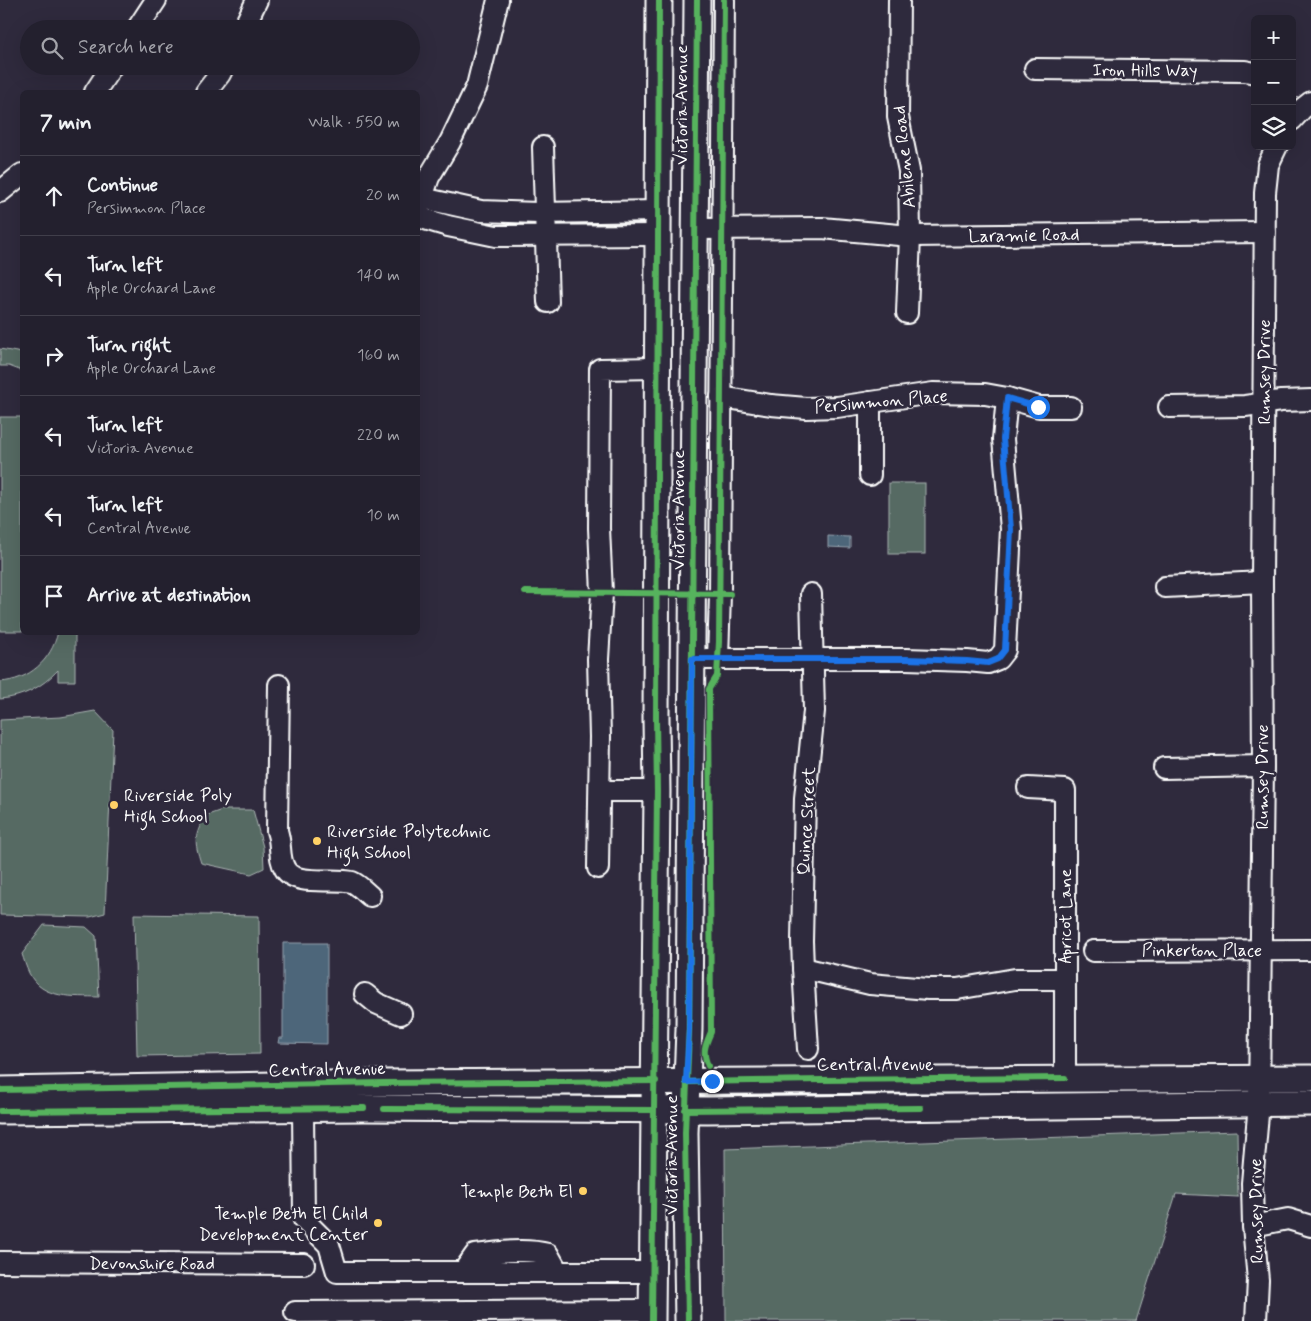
<!DOCTYPE html>
<meta charset="utf-8">
<style>
:root{--surface:#23202e;--page:#2f2d3a;--text:#f1f3f6;--muted:#a3a3aa;--line:#403e4a}
body{margin:0;font-family:Mynerve,sans-serif;background:var(--page);color:var(--text)}
.controls{position:absolute;right:15px;top:15px;display:grid;overflow:hidden;border-radius:8px;box-shadow:0 5px 20px #0002}
.controls button{width:45px;height:45px;display:grid;place-items:center;padding:0;border:0;border-bottom:1px solid var(--line);background:var(--surface);color:var(--text);font:25px sans-serif}
.stop{position:absolute;width:15px;height:15px;margin:-11px;border:4px solid #1a73e8;border-radius:50%;background:#fff}
.stop.end{background:#1a73e8;border-color:#fff;box-shadow:0 1px 5px #0008}
.list{margin:0;padding:0;list-style:none}
h2{display:flex;justify-content:space-between;align-items:center;height:65px;margin:0;padding:0 20px;font-size:21px}
h2 small{font-size:16px;font-weight:400;color:var(--muted)}
.list li{display:grid;grid-template-columns:32px 1fr auto;gap:15px;align-items:center;box-sizing:border-box;height:80px;padding:0 20px;border-top:1px solid var(--line)}
.list b{display:block;font-size:19px;white-space:nowrap}
.list p{margin:0;font-size:16px;white-space:nowrap;color:var(--muted)}
.list em{font-size:16px;font-style:normal;color:var(--muted)}
.icon{flex:none;width:28px;height:28px;fill:none;stroke:currentColor;stroke-width:2;stroke-linecap:round;stroke-linejoin:round}
.map{position:relative;flex:none;width:1311px;height:1321px;overflow:hidden}
.search{position:absolute;background:var(--surface);box-shadow:0 5px 20px #0002;left:20px;top:20px;width:400px;height:55px;display:flex;align-items:center;gap:12px;box-sizing:border-box;padding:0 18px;border-radius:28px;color:var(--muted);font-size:19px}
.panel{position:absolute;background:var(--surface);box-shadow:0 5px 20px #0002;left:20px;top:90px;width:400px;height:545px;border-radius:8px}
.map>svg:first-child{display:block}
.green{fill:#566a64;stroke:#aab4b2}
.water{fill:#4e667a;stroke:#95a3af}
.lines{fill:none;stroke-linecap:round;stroke-linejoin:round}
.minor-casing{stroke:#fff;stroke-width:24}
.major-casing{stroke:#fff;stroke-width:29}
.minor{stroke:#2f2a3d;stroke-width:20}
.major{stroke:#2f2a3d;stroke-width:25}
.cycleway-casing{stroke:#2f2a3d;stroke-width:9}
.cycleway{stroke:#56b35d;stroke-width:6}
.route{stroke:#1a73e8;stroke-width:6}
.poi-dot{fill:#ffd166;stroke:#2f2a3d;stroke-width:2}
.labels{text-anchor:middle;stroke-width:5;stroke-linejoin:round;paint-order:stroke}
.street-label{font-size:18px;fill:#fff;stroke:#2f2a3d}
.poi-label{font-size:18px;fill:#fff;stroke:#2f2a3d;text-anchor:start}
</style>
<div class="map">
<svg width="1311" height="1321" viewBox="0 0 1311 1321">
<rect width="100%" height="100%" fill="#2f2a3d"/>
<filter id="ink" filterUnits="userSpaceOnUse"><feTurbulence type="fractalNoise" baseFrequency=".02" numOctaves="2"/><feDisplacementMap in="SourceGraphic" scale="10" xChannelSelector="R" yChannelSelector="G"/><feConvolveMatrix kernelMatrix="1 2 1 2 8 2 1 2 1" color-interpolation-filters="sRGB"/></filter>
<g filter="url(#ink)">
<g class="green">
<polygon points="0,349 22,353 22,371 9,366 0,366"/>
<rect x="0" y="417" width="22" height="214"/>
<rect x="889" y="483" width="36" height="71"/>
<path d="M58 632 75 633V681H58V670C42 687 24 697 0 699V682C29 680 51 661 58 632Z"/>
<polygon points="95,711 113,730 105,913 90,917 0,915 0,720 61,717"/>
<path d="M222 810H253L263 847 264 868 251 874 201 863C194 841 194 837 205 816Z"/>
<polygon points="134,914 259,916 260,1054 137,1056"/>
<path d="M44 925 86 927 96 936 99 997C74 996 42 1000 29 973 26 967 24 960 22 954Z"/>
<polygon points="1237,1131 1238,1197 1176,1194 1136,1321 726,1321 725,1149"/>
</g>
<g class="water">
<polygon points="828,536 850,537 850,548 828,547"/>
<polygon points="283,943 327,943 327,1044 278,1043 279,1038 283,1038"/>
</g>
<g class="lines">
<g class="minor-casing">
<g id="minor">
<polyline points="899,0 898,117 909,171 910,236 907,313"/>
<polyline points="137,29 156,0"/>
<polyline points="243,29 257,0"/>
<polyline points="1035,69 1245,71 1255,73"/>
<polyline points="95,92 112,66"/>
<polyline points="206,92 220,74 224,66"/>
<polyline points="1292,120 1302,109 1311,102"/>
<polyline points="543,147 548,302"/>
<polyline points="0,192 22,174"/>
<polyline points="422,198 481,211 538,213 658,211"/>
<polyline points="418,210 429,177 450,142 477,86 498,0"/>
<polyline points="418,217 448,226 496,236 657,235"/>
<polyline points="695,229 822,228 910,236 1265,232"/>
<polyline points="721,397 771,405 806,408 837,407 933,393 985,394 1007,398 1039,407 1071,407"/>
<polyline points="870,402 870,475"/>
<polyline points="1169,407 1245,406 1281,401 1311,400"/>
<polyline points="1165,587 1262,582"/>
<polyline points="706,659 906,659 967,661 988,663 998,659 1005,650 1011,529 1003,439 1007,398"/>
<polyline points="718,659 720,594 724,0"/>
<path d="M279 685 277 831C282 844 278 858 285 869 295 887 334 877 352 882 359 885 364 891 370 896"/>
<polyline points="1164,768 1263,766"/>
<polyline points="1028,788 1065,790 1065,1078"/>
<polyline points="600,791 657,791"/>
<polyline points="598,868 600,737 598,659 602,593 599,528 600,369 657,368"/>
<polyline points="1093,951 1311,950"/>
<polyline points="803,968 870,984 928,989 957,989 1015,979 1065,979"/>
<polyline points="365,994 376,1003 401,1014"/>
<polyline points="808,1049 803,968 802,941 805,798 814,711 811,594"/>
<polyline points="303,1109 304,1220 329,1245 337,1272 652,1272"/>
<polyline points="1253,1226 1288,1219 1311,1226"/>
<polyline points="0,1262 304,1264"/>
<path d="M463 1272 475 1255C497 1252 526 1248 548 1254L558 1272"/>
<polyline points="295,1312 652,1310"/>
<polyline points="1256,1321 1258,1280 1253,1226 1252,1183 1259,1103 1263,766 1262,582 1265,193 1268,165 1277,146"/>
</g>
</g>
<g class="major-casing">
<g id="major">
<polyline points="0,1090 383,1083 1311,1078"/>
<polyline points="0,1111 364,1108 708,1110 1311,1103"/>
<polyline points="652,1321 657,791 656,718 659,0"/>
<polyline points="688,1321 685,1133 689,1029 697,0"/>
</g>
</g>
<use href="#minor" class="minor"/>
<use href="#major" class="major"/>
<g class="cycleway-casing">
<g id="cycleway">
<polyline points="525,592 730,594"/>
<path d="M708 1066C702 1051 705 1046 711 1032L709 689 717 676 719 642 724 0"/>
<polyline points="686,1082 821,1080 1065,1078"/>
<polyline points="0,1090 383,1083 656,1081"/>
<polyline points="384,1109 654,1110"/>
<polyline points="685,1110 921,1108"/>
<polyline points="0,1111 364,1108"/>
<polyline points="652,1321 657,791 656,718 659,0"/>
<polyline points="688,1321 685,1133 689,1029 697,0"/>
</g>
</g>
<use href="#cycleway" class="cycleway"/>
</g>
</g>
<g class="lines" filter="url(#ink)">
<polyline class="route" points="712,1081 686,1082 689,1029 692,659 906,659 967,661 988,663 998,659 1005,650 1011,529 1003,439 1007,398 1038,407"/>
</g>
<g class="poi-dot">
<circle cx="114" cy="805" r="5"/>
<circle cx="317" cy="841" r="5"/>
<circle cx="583" cy="1191" r="5"/>
<circle cx="378" cy="1223" r="5"/>
</g>
<g class="labels">
<g class="street-label">
<text x="1145" y="76">Iron Hills Way</text>
<text transform="translate(681 105) rotate(-90)" y="6">Victoria Avenue</text>
<text transform="translate(904 157) rotate(-96)" y="6">Abilene Road</text>
<text transform="translate(1024 235) rotate(-1)" y="6">Laramie Road</text>
<text transform="translate(1264 372) rotate(-90)" y="6">Rumsey Drive</text>
<text transform="translate(881 401) rotate(-5)" y="6">Persimmon Place</text>
<text transform="translate(678 510) rotate(-90)" y="6">Victoria Avenue</text>
<text transform="translate(1262 777) rotate(-90)" y="6">Rumsey Drive</text>
<text transform="translate(806 821) rotate(-87)" y="6">Quince Street</text>
<text transform="translate(1065 916) rotate(-90)" y="6">Apricot Lane</text>
<text x="1202" y="956">Pinkerton Place</text>
<text x="875" y="1070">Central Avenue</text>
<text transform="translate(327 1069) rotate(-1)" y="6">Central Avenue</text>
<text transform="translate(671 1155) rotate(-90)" y="6">Victoria Avenue</text>
<text transform="translate(1256 1211) rotate(-91)" y="6">Rumsey Drive</text>
<text x="152" y="1269">Devonshire Road</text>
</g>
<g class="poi-label">
<text x="124" y="801">Riverside Poly<tspan x="124" dy="21">High School</tspan></text>
<text x="327" y="837">Riverside Polytechnic<tspan x="327" dy="21">High School</tspan></text>
<text x="573" y="1197" text-anchor="end">Temple Beth El</text>
<text x="368" y="1219" text-anchor="end">Temple Beth El Child<tspan x="368" dy="21">Development Center</tspan></text>
</g>
</g>
</svg>
<div class="controls">
<button>+</button>
<button>−</button>
<button><svg class="icon" aria-label="layers" viewBox="0 0 24 24"><path d="M12 4l9 5-9 5-9-5zM3 14l9 5 9-5"/></svg></button>
</div>
<div class="stop" style="left:1038px;top:407px"></div>
<div class="stop end" style="left:712px;top:1081px"></div>
<div class="search"><svg class="icon" aria-label="search" viewBox="0 0 24 24"><circle cx="10" cy="10" r="6"/><path d="M15 15l6 6"/></svg>Search here</div>
<section class="panel">
<h2>7 min<small>Walk · 550 m</small></h2>
<ul class="list">
<li><svg class="icon" aria-label="ahead" viewBox="0 0 24 24"><path d="M12 20V5M6 11l6-6 6 6"/></svg><div><b>Continue</b><p>Persimmon Place</p></div><em>20 m</em></li>
<li><svg class="icon" aria-label="left" viewBox="0 0 24 24"><path d="M17 20v-9H6M10 6l-5 5 5 5"/></svg><div><b>Turn left</b><p>Apple Orchard Lane</p></div><em>140 m</em></li>
<li><svg class="icon" aria-label="right" viewBox="0 0 24 24"><path d="M7 20v-9h11M14 6l5 5-5 5"/></svg><div><b>Turn right</b><p>Apple Orchard Lane</p></div><em>160 m</em></li>
<li><svg class="icon" aria-label="left" viewBox="0 0 24 24"><path d="M17 20v-9H6M10 6l-5 5 5 5"/></svg><div><b>Turn left</b><p>Victoria Avenue</p></div><em>220 m</em></li>
<li><svg class="icon" aria-label="left" viewBox="0 0 24 24"><path d="M17 20v-9H6M10 6l-5 5 5 5"/></svg><div><b>Turn left</b><p>Central Avenue</p></div><em>10 m</em></li>
<li><svg class="icon" aria-label="arrive" viewBox="0 0 24 24"><path d="M6 21V4h12l-3 4 3 4H6"/></svg><div><b>Arrive at destination</b></div></li>
</ul>
</section>
</div>
